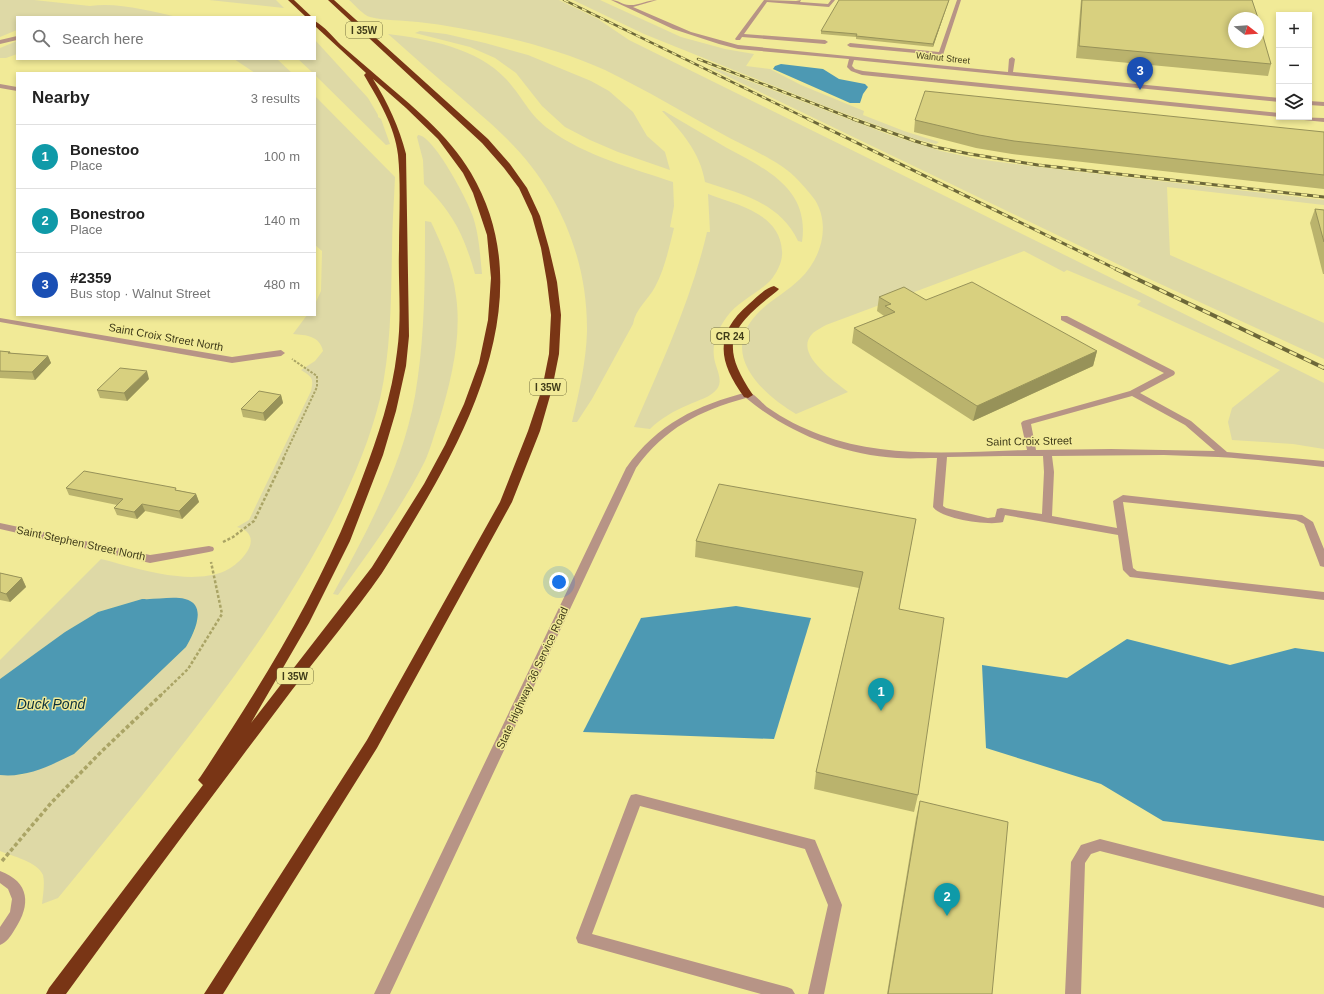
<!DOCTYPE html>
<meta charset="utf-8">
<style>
:root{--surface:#fff;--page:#f6f6f6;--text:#222;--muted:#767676;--line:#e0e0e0;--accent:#ea580c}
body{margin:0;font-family:Helvetica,sans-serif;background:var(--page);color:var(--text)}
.controls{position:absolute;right:12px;top:12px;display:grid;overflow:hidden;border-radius:0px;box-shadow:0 2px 6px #0003}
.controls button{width:36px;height:36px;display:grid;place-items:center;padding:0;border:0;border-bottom:1px solid var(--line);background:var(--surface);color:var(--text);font:20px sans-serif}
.compass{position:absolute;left:1228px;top:12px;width:36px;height:36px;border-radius:50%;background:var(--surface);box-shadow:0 2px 6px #0003;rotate:107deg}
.you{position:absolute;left:559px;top:582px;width:14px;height:14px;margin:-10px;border:3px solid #fff;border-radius:50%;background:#1a73e8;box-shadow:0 0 0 6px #1a73e833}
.badge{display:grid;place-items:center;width:26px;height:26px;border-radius:50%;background:var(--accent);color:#fff;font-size:13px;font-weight:700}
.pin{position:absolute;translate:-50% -33px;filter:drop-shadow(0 1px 2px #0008)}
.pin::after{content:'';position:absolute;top:21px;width:14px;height:12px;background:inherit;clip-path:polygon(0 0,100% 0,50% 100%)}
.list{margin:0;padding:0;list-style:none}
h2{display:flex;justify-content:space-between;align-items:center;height:52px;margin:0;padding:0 16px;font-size:17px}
h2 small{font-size:13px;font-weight:400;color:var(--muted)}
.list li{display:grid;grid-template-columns:26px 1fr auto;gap:12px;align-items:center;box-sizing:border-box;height:64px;padding:0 16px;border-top:1px solid var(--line)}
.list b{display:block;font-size:15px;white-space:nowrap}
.list p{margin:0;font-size:13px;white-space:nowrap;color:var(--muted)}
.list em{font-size:13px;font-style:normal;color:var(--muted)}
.icon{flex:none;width:22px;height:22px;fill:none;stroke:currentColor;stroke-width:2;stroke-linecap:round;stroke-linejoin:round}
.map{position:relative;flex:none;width:1324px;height:994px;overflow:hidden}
.search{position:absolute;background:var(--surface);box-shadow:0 2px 6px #0003;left:16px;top:16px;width:300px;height:44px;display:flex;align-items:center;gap:10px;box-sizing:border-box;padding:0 14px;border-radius:0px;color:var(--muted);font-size:15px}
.panel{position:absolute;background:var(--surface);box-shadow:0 2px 6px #0003;left:16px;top:72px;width:300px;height:244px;border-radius:0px}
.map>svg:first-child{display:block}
.green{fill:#ded9a6}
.water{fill:#4d99b3}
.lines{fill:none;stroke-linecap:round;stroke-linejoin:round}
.path-far2{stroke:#aaa465;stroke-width:2;stroke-dasharray:2.5 1.5;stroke-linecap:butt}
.path-far1{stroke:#aaa465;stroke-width:2.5;stroke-dasharray:3 2;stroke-linecap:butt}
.path{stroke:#aaa465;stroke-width:3.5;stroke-dasharray:4 2.5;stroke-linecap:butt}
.minor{fill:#b79486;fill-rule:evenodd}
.highway{fill:#793515;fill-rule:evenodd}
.rail-far2-casing{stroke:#6d6839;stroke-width:2.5}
.rail-far1-casing{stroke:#6d6839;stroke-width:3}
.rail-casing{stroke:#6d6839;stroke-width:4}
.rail-far2{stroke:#f1ea97;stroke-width:1.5;stroke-dasharray:5;stroke-linecap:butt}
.rail-far1{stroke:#f1ea97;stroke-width:2;stroke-dasharray:6;stroke-linecap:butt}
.rail{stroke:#f1ea97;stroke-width:2.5;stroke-dasharray:8;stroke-linecap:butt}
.wall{fill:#bab36d}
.shaded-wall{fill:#979259}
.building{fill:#d8d07f;stroke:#979259}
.labels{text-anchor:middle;stroke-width:3;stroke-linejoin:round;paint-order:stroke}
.far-street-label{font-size:9px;fill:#3f3b19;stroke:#f1ea97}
.shield{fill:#f1ea97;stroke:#74703f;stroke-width:1}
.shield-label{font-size:10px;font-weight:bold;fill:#3f3b19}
.street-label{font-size:11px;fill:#3f3b19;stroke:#f1ea97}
.near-water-label{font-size:14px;font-style:italic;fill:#0a2f3b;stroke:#f1ea97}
</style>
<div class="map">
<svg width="1324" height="994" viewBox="0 0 1324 994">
<rect width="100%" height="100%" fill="#f1ea97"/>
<g class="green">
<path d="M0 0H34L90 6C117 2 151 11 177 17H17V30L0 37Z"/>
<polygon points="209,0 276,0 284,8"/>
<path d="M349 0H559L598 19 629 40 1324 383V449L1293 444 1232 440 1228 422 1232 408 1280 370 1137 305 1141 301 1067 270 1064 272 1024 251 826 325C822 327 817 330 813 333 792 353 835 381 848 392L796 414C761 393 719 354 757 314 770 300 787 292 800 279 821 259 831 226 815 200 809 192 802 184 794 176 779 161 746 147 726 136 686 114 646 90 605 70 571 55 535 44 499 36 472 30 445 25 418 22 402 20 385 21 370 17 363 15 355 5 349 0Z"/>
<polygon points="573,0 600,0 681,37 725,49 754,54 746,66 770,69 801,85 864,111 863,115 904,131 939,142 936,144 915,139 835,110 741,73 644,34"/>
<polygon points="420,31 446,34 485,43 528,55 591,81 609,91 633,112 647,136 665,152 670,170 618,152 590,140 565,127 542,106 516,73 495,58 470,47 415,33"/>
<path d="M388 34C428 39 477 48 506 79 523 97 528 114 550 130 586 156 632 168 673 182L674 206 670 227 674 228C669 248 665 268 655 287 648 300 636 308 633 324L592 399 577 422H572C579 393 586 362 587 332 588 258 558 188 505 137 488 120 469 105 451 89 428 70 410 53 388 34Z"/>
<polygon points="315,40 368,98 378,115 378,117 381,119 390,144 386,145 315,75 315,73 313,73 298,59 315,59"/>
<polygon points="17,41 17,54 6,58 0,58 0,48"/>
<polygon points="234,59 277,59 292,73 255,73"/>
<polygon points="712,67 890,135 941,151 978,159 1030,166 1324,200 1324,205 1167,187 1170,255 1324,323 1324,359 1132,271 710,68"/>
<path d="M315 96 395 177C394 202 392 226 392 251 391 300 391 351 380 399 364 463 333 523 299 579 230 693 142 795 58 898L42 904C43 895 45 883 43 875 38 862 12 856 0 851V775H21L74 754 186 647 195 630 198 618 155 600 142 599 98 612 65 632 0 679V660L101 559C125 565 152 574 177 576 192 578 211 577 225 571 237 566 261 544 246 531 243 529 240 528 237 527L249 520 311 391C314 378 312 377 301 370L315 361 323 351C320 336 306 335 293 334L307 315H315V304L321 291 322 251 315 245Z"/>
<path d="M662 111H664C685 123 706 136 727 148 766 169 810 189 802 242L798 241C780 203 742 194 705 182 700 152 682 132 662 111Z"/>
<path d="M418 135C433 135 467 199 472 214 479 233 480 254 482 274H475C464 235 453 213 424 184L423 160 417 137Z"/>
<path d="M708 194C737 205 780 213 782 251 783 261 777 273 770 281 757 294 737 302 726 318 718 329 712 343 714 357 715 367 724 380 717 389 710 398 698 400 688 405 674 411 661 418 650 429L634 427C661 365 692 298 707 232H710Z"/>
<path d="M425 221 431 222C442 245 453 270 456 296 462 337 451 381 439 421 434 434 431 448 425 461 401 509 369 552 338 595L333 594C367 532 402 467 415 396 425 338 425 280 425 221Z"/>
</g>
<g class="water">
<polygon points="781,64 823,69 839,79 865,84 868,87 863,94 860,103 850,103 773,69 775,66"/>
<path d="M142 599C155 600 172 596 185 599 209 605 193 635 186 647L74 754C51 765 27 778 0 775V679L65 632 98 612Z"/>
<polygon points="736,606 811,618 774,739 583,732 641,618"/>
<polygon points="1127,639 1230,665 1295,648 1324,652 1324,841 1163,821 1101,784 986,748 982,665 1067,678"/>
</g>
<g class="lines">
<polyline class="path-far2" points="283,459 317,387 317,376 292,359"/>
<g class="path-far1">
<polyline points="223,542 233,537 254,521 284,458"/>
<polyline points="160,696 188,669 222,614 211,562"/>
</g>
<polyline class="path" points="2,861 51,803 102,751 161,695"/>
<g class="minor">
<path d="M611 0C618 0 623 5 629 5 637 6 648 0 657 0L633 7 691 32 738 45 1008 72 1009 59 1012 57 1015 59 1013 72 1279 98V102L854 60 852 66 855 69 863 71 1279 113V117L862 75 851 71 847 67 849 59 738 49 719 44 673 29Z"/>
<polygon points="764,0 796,1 801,0 800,2 828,4 831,0 835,0 829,7 767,2 744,34 825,40 828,42 825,44 742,37 740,40 736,40 735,39"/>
<polygon points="957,0 961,0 941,61 936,60 938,55 850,47 847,45 850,43 939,52"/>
<polygon points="17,36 17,40 0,44 0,40"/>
<polygon points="0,84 17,87 17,91 0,88"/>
<polygon points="1309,101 1324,102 1324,106 1309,105"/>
<polygon points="1291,117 1324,118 1324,122 1294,119"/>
<path d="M1061 316H1067L1174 371 1175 373 1174 375 1140 393 1191 421 1227 452 1324 461V467C1289 463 1252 459 1218 457L1164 455 1052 456 1054 472 1052 516 1117 528 1113 501 1123 495 1302 515 1313 522 1324 549V567L1320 566 1319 563 1304 524 1296 520 1123 502 1133 568 1137 571 1324 592V600L1130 577 1123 570 1118 535 1005 515 1003 522C989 526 941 519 933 507L937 458C924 458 910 459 897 458 843 455 788 433 746 398 699 411 665 428 636 468L390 994H374L626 468C657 424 697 405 748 392 755 394 761 402 767 407 784 419 802 428 821 435 887 459 958 452 1027 450L1021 423 1023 421 1130 391 1164 373 1061 320ZM1132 396 1185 425 1215 451 1111 449 1036 450 1031 424ZM1004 456H1043L1044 472 1042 514 1001 508 997 509 995 517 988 518 946 508 943 506 947 457Z"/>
<polygon points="0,318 232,357 281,350 285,353 281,356 232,363 0,322"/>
<polygon points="0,523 150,555 209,546 213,547 214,549 213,551 209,552 150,563 0,529"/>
<polygon points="636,794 815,840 842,905 824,994 808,994 828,905 805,849 640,806 592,934 787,987 792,989 795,994 761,994 578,943 576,938 629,799 631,795"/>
<polygon points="1100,839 1324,896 1324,908 1100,851 1091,854 1085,863 1081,994 1065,994 1071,862 1081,845"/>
<path d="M0 871C30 882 31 905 15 929 11 936 7 942 0 945V927L10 912 12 899 8 889 0 883Z"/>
</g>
<g class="highway">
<polygon points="288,0 294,0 312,17 306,17"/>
<polygon points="328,0 334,0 488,139 510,164 527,188 540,216 549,248 557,282 561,315 559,354 552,389 540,431 512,502 377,748 223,994 204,994 367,740 500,502 528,431 542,389 549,354 551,315 547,282 541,248 532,216 519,188 504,168 482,143"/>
<path d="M315 21C325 27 333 37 341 45 353 55 365 66 377 76 411 105 448 134 471 173 537 285 479 412 419 512 407 532 395 553 382 573 354 613 322 651 292 690 216 791 140 892 66 994H46L49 988 203 785 198 780 201 776C264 681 324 584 363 476 378 436 392 395 397 352 402 318 398 284 399 250 399 219 401 184 398 155 395 126 378 99 364 75L366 73 315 26ZM373 79 406 108 438 139 463 173 473 193 487 235 491 278 488 320 479 363 464 404 445 445 424 484 372 567 251 723 309 623 350 541 383 455 396 411 406 366 409 336 406 154C399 127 388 103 373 79Z"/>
<path d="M774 286 779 289 777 291C732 327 717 342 753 395L748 398 744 397C719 362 713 335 749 304 756 298 765 288 774 286Z"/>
</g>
<g class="rail-far2-casing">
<g id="rail-far2">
<polyline points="564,0 810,120"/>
<polyline points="698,59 856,120"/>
</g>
</g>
<g class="rail-far1-casing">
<g id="rail-far1">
<polyline points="808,119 1118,270"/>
<polyline points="853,119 915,141 935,147 970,154 1038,165 1324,197"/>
</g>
</g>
<g class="rail-casing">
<polyline id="rail" points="1116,269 1324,368"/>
</g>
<use href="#rail-far2" class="rail-far2"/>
<use href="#rail-far1" class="rail-far1"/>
<use href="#rail" class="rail"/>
</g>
<g class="wall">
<polygon points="949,0 933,47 856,39 856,37 821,34 821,31"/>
<polygon points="1081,0 1252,0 1271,64 1268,76 1076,58"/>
<polygon points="915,120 1324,132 1324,189 1012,154 976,148 914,132"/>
<polygon points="1315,209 1324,210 1324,274 1323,274 1310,223"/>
<polygon points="879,297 926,300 1097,351 1093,366 973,421 852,343 854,328 884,316 877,311"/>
<polygon points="0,351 10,352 11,353 48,356 51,363 35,380 0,378"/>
<polygon points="149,379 127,401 100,398 97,390"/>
<polygon points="281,395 283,403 265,421 243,417 241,409"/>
<polygon points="66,488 177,490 196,494 199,502 182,519 145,511 137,519 117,515 114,508 117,505 69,495"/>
<polygon points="916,519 899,609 918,795 914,812 814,789 816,772 859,588 695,557 696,541"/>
<polygon points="0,573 22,578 26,587 10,602 0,600"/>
<polygon points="920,801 992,994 887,994 916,818"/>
</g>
<g class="shaded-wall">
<polygon points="949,0 933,47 933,44"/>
<polygon points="1097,351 1093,366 973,421 977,406"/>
<polygon points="48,356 51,363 35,380 32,372"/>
<polygon points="147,371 149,379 127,401 124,393"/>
<polygon points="281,395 283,403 265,421 263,413"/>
<polygon points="196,494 199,502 182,519 179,511"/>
<polygon points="142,504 145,511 137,519 134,512"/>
<polygon points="22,578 26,587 10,602 6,594"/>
</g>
<g class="building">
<polygon points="839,0 949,0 933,44 856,36 857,34 821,31"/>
<polygon points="1082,0 1252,0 1258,18 1234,18 1234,42 1258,42 1258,19 1271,64 1079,46"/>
<polygon points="925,91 1324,132 1324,175 1014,141 979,135 915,120"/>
<polygon points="1315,209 1324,210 1324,242"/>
<polygon points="972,282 1097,351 977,406 854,328 895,312 885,306 891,304 879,297 904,287 926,300"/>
<polygon points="0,351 10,352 8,353 48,356 32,372 0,371"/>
<polygon points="120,368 147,371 124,393 97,390"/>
<polygon points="259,391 281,395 263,413 241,409"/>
<polygon points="84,471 176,488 175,490 196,494 179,511 142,504 134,512 114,508 123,499 66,488"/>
<polygon points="719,484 916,519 899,609 944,618 918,795 816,772 863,572 696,541"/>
<polygon points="0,573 22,578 6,594 0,592"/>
<polygon points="920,801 1008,822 992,994 888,994"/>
</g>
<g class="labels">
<g class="far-street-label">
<text transform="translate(943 58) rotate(6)" y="3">Walnut Street</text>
</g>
<g class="shield">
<rect x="346" y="22" width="36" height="16" rx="3"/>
<rect x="711" y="328" width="38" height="16" rx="3"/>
<rect x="530" y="379" width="36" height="16" rx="3"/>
<rect x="277" y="668" width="36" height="16" rx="3"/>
</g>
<g class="shield-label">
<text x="364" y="34">I 35W</text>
<text x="730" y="340">CR 24</text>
<text x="548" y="391">I 35W</text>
<text x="295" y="680">I 35W</text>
</g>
<g class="street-label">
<text transform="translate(166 337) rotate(10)" y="4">Saint Croix Street North</text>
<text transform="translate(1029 441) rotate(-1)" y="4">Saint Croix Street</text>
<text transform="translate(81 543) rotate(12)" y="4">Saint Stephen Street North</text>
<text transform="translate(532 678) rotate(-65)" y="4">State Highway 36 Service Road</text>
</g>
<g class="near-water-label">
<text x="51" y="709">Duck Pond</text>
</g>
</g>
</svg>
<div class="controls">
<button>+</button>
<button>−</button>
<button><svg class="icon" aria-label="layers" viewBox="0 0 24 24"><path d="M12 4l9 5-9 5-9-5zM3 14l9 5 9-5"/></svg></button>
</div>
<svg class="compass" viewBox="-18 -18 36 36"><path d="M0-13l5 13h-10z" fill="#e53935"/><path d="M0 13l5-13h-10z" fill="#767676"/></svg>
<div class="you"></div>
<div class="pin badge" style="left:881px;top:711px;background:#0f9aa8">1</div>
<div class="pin badge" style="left:947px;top:916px;background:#0f9aa8">2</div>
<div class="pin badge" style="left:1140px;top:90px;background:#1a4fb4">3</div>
<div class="search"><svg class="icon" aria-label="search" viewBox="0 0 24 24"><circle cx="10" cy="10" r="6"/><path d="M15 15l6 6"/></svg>Search here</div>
<section class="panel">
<h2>Nearby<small>3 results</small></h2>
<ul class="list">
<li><span class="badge" style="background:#0f9aa8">1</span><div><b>Bonestoo</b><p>Place</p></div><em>100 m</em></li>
<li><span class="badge" style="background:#0f9aa8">2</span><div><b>Bonestroo</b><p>Place</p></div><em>140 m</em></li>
<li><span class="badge" style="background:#1a4fb4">3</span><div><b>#2359</b><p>Bus stop · Walnut Street</p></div><em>480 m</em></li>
</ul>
</section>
</div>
